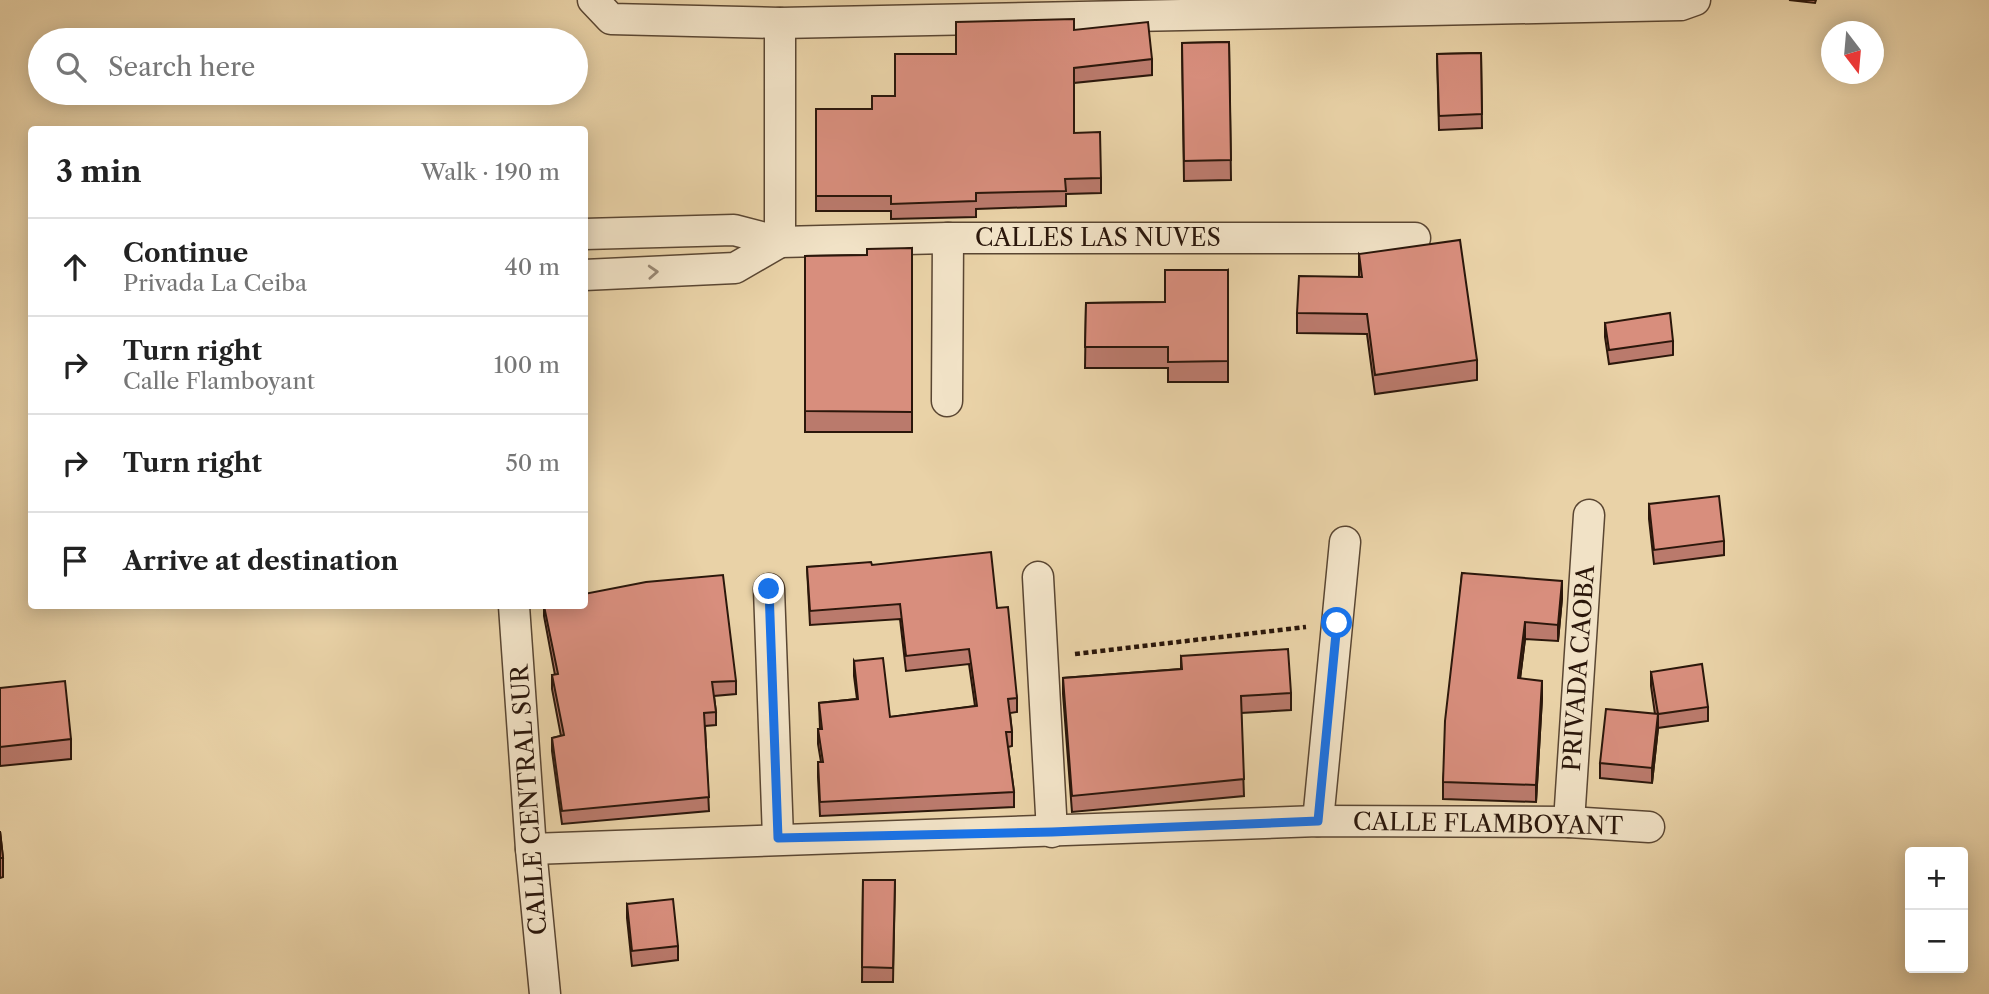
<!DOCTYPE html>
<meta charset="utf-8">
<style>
:root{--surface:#fff;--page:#f2f2f2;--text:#222;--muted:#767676;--line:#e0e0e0}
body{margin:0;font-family:"Libre Caslon Text",serif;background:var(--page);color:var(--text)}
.controls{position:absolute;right:21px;bottom:21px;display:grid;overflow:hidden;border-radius:7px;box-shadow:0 4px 18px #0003}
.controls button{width:63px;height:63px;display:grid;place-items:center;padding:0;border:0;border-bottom:2px solid var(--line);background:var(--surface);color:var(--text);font:35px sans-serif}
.compass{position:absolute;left:1821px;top:21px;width:63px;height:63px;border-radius:50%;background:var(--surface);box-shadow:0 4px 18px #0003;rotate:164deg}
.stop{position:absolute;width:21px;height:21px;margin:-16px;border:5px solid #1a73e8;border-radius:50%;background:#fff}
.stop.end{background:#1a73e8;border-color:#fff;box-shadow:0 2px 7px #0008}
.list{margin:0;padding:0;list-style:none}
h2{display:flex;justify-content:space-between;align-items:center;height:91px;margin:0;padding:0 28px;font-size:30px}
h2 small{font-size:23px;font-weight:400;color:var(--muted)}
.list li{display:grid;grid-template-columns:46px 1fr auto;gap:21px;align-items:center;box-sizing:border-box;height:98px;padding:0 28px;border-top:2px solid var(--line)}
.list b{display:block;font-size:26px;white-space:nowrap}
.list p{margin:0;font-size:23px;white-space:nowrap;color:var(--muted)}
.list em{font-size:23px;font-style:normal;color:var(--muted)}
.icon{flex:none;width:38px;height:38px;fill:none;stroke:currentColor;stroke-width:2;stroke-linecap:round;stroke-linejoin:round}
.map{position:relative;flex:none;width:1989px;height:994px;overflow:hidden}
.search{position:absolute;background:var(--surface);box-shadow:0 4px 18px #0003;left:28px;top:28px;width:560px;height:77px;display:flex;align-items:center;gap:18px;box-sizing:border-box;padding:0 24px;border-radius:38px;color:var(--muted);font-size:26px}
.panel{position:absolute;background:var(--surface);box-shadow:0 4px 18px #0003;left:28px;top:126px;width:560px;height:483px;border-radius:7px}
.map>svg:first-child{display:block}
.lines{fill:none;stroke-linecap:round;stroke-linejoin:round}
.minor-casing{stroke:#5a4632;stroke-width:33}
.path{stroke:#2b170b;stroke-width:4.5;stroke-dasharray:5 3.5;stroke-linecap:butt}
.minor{stroke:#f1e2c6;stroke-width:30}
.wall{fill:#ba7a6c;stroke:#2b170b;stroke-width:2}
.shaded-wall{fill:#976358;stroke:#2b170b;stroke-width:2}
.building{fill:#d88e7d;stroke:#2b170b;stroke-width:2}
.oneway{stroke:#988772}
.route{stroke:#1a73e8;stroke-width:9}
.labels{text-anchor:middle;stroke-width:5;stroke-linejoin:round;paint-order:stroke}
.street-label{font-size:24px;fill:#2b170b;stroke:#f1e2c6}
</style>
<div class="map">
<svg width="1989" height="994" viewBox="0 0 1989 994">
<rect width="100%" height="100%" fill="#e9d2a7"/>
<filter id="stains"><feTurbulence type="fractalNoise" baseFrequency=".00286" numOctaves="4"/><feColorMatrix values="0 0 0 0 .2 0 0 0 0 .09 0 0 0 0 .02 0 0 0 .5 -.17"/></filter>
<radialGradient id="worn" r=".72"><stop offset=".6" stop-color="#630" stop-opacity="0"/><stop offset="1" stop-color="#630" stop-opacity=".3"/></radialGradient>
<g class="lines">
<g class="minor-casing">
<g id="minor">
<polyline points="593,0 611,19 780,23 1681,5 1695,0"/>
<polyline points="584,234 734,230 780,242 948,238 1415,238"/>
<polyline points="780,242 780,23"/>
<polyline points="584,275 735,268 780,242"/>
<polyline points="947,401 948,238"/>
<polyline points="1038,577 1052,832"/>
<polyline points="769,589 778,838"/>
<polyline points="514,606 531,849 545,994"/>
<polyline points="1318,821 1345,542"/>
<polyline points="1569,822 1589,515"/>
<polyline points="531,849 1318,821 1569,822 1649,827"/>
</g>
</g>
<polyline class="path" points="1075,654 1306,627"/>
<use href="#minor" class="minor"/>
</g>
<g class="wall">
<polygon points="1789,0 1816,0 1815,3"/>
<polygon points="1074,30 1152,59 1152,75 1074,83 1074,133 1101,178 1101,193 1066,194 1066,206 976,209 976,217 891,219 891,211 816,211 816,109 872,109 895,96 956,54"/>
<polygon points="1229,42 1231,180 1184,181 1182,43"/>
<polygon points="1481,53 1482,128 1439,130 1437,54"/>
<polygon points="912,248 912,432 805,432 805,256 867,255"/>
<polygon points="1359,254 1477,360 1477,380 1375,394 1367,334 1297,333 1297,313 1359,277"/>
<polygon points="1228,270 1228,382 1168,382 1168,368 1085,368 1086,303 1165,302"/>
<polygon points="1605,323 1673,341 1673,355 1609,364 1605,337"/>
<polygon points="1649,504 1724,541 1724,555 1654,564 1649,519"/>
<polygon points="872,565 997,608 1017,698 1017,712 1010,713 1012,732 1012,746 1008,747 1014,792 1014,807 820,816 818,777 818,762 821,762 818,744 818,729 820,729 819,703 857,699 854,676 854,661 890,717 975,706 969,664 906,671 900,619 810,625 807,567"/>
<polygon points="1462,573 1562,598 1558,641 1525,639 1520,678 1542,698 1536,802 1443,799 1443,782"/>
<polygon points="544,606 584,606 736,681 736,694 714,696 716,712 716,725 705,726 709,811 562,824 552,751 552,738 561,736 552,689 552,675 555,675 544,616"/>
<polygon points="1181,656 1291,693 1291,710 1241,713 1244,796 1072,812 1063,694 1063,678 1181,669"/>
<polygon points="1651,672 1708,707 1708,721 1658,728 1652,783 1600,778 1600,763 1655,714 1651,686"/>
<polygon points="0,688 71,739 71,759 0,766"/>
<polygon points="0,831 3,858 3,877 0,878"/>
<polygon points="863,880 895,880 893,982 862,982"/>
<polygon points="627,904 678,946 678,960 632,966 627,918"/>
</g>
<g class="shaded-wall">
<polygon points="1562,581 1562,598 1558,641 1558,625"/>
<polygon points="1525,622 1525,639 1518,695 1518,678"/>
<polygon points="1542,681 1542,698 1536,802 1536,785"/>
<polygon points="1658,714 1658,728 1652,783 1652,768"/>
</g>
<g class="building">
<polygon points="1074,19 1074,30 1148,22 1152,59 1074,68 1074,133 1100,132 1101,178 1065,179 1066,191 976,193 976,201 891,204 891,196 816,196 816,109 872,109 872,96 895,96 895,54 956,54 956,22"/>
<polygon points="1229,42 1231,160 1184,161 1182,43"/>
<polygon points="1481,53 1482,114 1439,116 1437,54"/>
<polygon points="1460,240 1477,360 1375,375 1367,314 1297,313 1299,276 1362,277 1359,254"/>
<polygon points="912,248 912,412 805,411 805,256 867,255 867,249"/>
<polygon points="1165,270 1228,270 1228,361 1168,362 1168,347 1085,347 1086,303 1165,302"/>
<polygon points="1670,313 1673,341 1609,350 1605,323"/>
<polygon points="1719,496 1724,541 1654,550 1649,504"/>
<polygon points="991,552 997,608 1008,607 1017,698 1008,699 1012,732 1006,732 1014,792 820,802 818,762 823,762 818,729 822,729 819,703 858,699 854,661 883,658 890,717 977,706 969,649 906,656 900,604 810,611 807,567 871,562 872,565"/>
<polygon points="1462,573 1562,581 1558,625 1525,622 1518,678 1542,681 1536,785 1443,782 1445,721"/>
<polygon points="723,575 736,681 712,682 716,712 704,713 709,797 562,811 552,738 564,735 552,675 558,674 544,606 584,606 584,594 646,582"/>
<polygon points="1288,649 1291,693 1241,696 1244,779 1072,796 1063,678 1182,669 1181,656"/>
<polygon points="1702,664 1708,707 1658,714 1651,672"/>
<polygon points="65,681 71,739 0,747 0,688"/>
<polygon points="1606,709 1658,714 1652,768 1600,763"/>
<polygon points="0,831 3,858 0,858"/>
<polygon points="863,880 895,880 893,968 862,967"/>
<polygon points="673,899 678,946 632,951 627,904"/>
</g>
<defs><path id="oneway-chevron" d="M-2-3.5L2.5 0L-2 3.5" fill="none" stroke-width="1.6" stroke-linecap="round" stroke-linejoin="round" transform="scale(1.75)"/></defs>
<use class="oneway" href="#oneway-chevron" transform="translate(653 272) rotate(-3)"/>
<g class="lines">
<polyline class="route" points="769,589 778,838 1052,832 1318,821 1337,623"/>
</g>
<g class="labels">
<g class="street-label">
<text x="1098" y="246">CALLES LAS NUVES</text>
<text transform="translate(1579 668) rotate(-86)" y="8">PRIVADA CAOBA</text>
<text transform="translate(529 800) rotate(-94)" y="8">CALLE CENTRAL SUR</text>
<text transform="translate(1488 824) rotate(1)" y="8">CALLE FLAMBOYANT</text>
</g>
</g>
<rect width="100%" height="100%" filter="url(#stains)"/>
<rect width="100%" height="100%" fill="url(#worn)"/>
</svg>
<div class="controls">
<button>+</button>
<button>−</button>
</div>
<svg class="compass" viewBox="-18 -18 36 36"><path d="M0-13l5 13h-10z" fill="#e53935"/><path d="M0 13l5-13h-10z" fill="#767676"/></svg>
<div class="stop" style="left:1337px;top:623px"></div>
<div class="stop end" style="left:769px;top:589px"></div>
<div class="search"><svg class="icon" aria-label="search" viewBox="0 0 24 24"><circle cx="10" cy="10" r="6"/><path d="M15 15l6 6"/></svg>Search here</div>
<section class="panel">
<h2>3 min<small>Walk · 190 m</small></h2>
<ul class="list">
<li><svg class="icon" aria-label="ahead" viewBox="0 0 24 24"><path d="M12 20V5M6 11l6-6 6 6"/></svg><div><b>Continue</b><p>Privada La Ceiba</p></div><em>40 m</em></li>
<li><svg class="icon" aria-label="right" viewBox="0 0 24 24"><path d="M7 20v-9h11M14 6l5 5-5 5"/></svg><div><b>Turn right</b><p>Calle Flamboyant</p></div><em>100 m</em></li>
<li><svg class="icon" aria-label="right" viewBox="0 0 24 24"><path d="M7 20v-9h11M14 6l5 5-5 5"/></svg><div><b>Turn right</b></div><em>50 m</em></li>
<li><svg class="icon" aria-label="arrive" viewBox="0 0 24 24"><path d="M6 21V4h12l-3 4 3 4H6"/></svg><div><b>Arrive at destination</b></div></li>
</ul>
</section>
</div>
